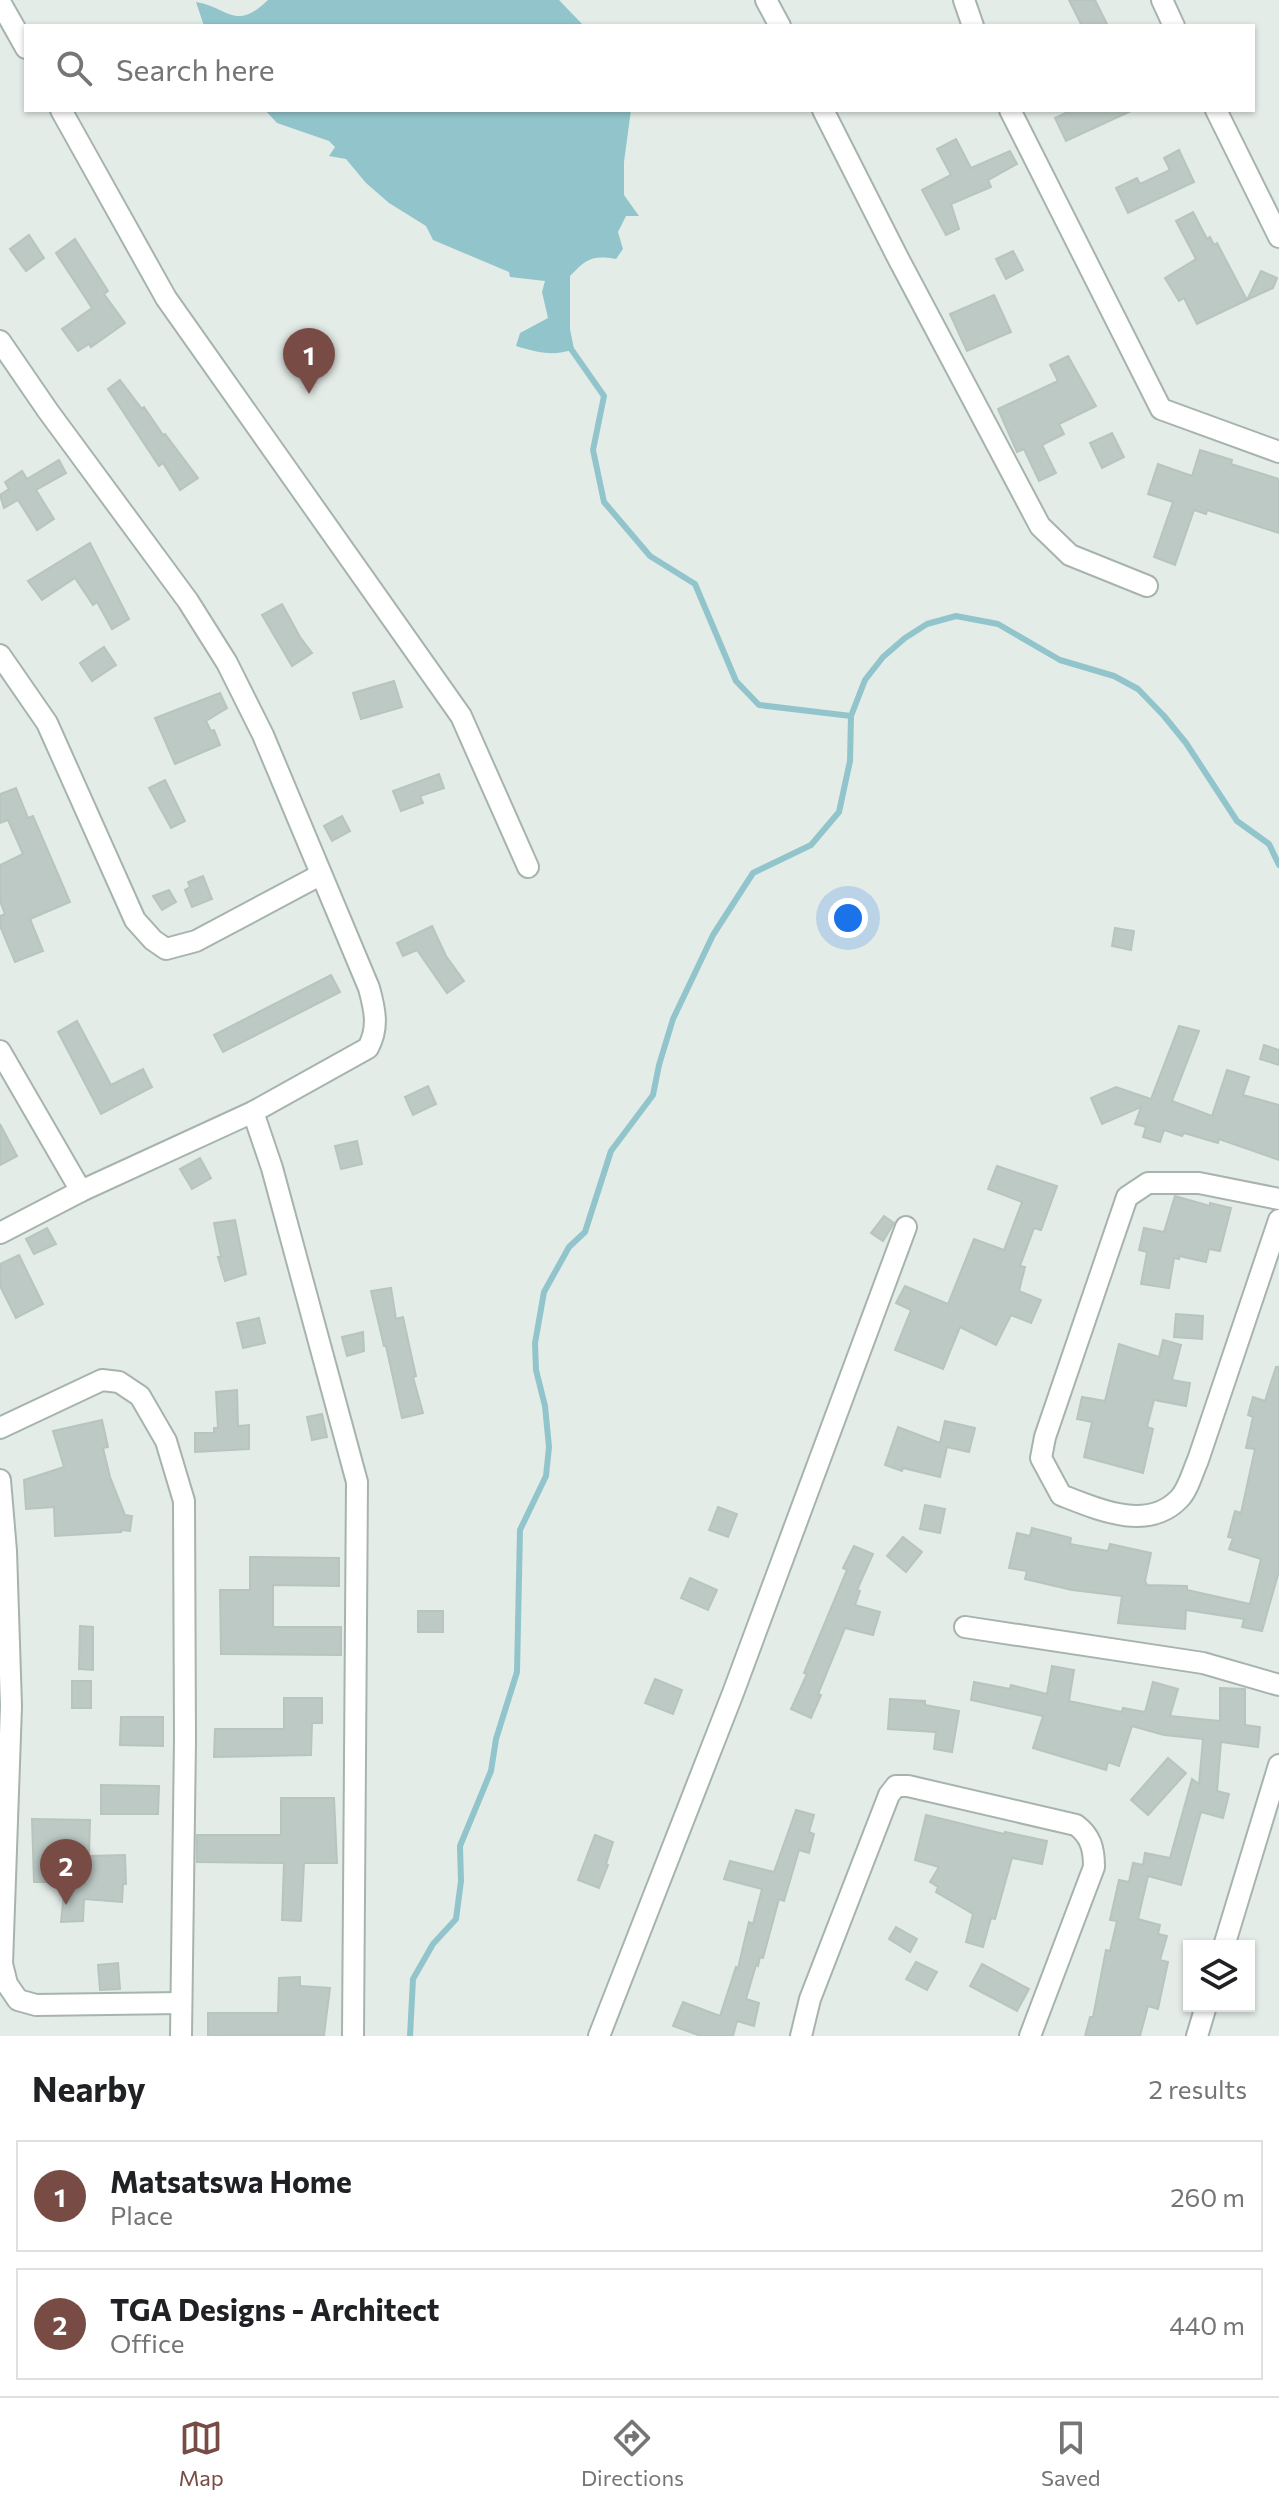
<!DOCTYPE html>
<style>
:root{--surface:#fff;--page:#f2f2f2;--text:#202124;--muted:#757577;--line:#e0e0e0;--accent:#784c44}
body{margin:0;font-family:Commissioner,sans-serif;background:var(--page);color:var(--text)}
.controls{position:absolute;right:24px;bottom:24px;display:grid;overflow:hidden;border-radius:0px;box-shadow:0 2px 6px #0004}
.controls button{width:72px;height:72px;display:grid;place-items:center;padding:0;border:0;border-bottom:2px solid var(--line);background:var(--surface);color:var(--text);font:40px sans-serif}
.you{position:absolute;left:848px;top:918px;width:28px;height:28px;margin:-20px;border:6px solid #fff;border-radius:50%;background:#1a73e8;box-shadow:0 0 0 12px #1a73e833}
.badge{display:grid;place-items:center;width:52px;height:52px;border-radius:50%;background:var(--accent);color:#fff;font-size:26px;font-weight:700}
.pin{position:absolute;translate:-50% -66px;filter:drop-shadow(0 2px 4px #0008)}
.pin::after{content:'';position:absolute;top:42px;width:28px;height:24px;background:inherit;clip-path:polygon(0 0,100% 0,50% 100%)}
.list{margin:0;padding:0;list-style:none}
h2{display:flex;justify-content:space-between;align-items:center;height:104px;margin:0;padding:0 32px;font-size:34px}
h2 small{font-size:26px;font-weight:400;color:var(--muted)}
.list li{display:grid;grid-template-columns:52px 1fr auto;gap:24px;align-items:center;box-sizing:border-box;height:112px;margin:0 16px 16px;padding:0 16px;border:2px solid var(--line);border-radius:0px}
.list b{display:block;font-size:30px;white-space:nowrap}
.list p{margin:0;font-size:26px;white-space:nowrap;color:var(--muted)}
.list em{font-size:26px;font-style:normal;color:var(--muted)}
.icon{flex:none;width:44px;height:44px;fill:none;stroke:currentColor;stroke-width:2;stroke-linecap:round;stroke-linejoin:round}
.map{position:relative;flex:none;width:1279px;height:2036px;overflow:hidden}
.search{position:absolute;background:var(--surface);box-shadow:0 2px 6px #0004;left:24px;right:24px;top:24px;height:88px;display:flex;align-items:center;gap:20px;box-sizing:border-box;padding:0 28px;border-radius:0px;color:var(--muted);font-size:30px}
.sheet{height:360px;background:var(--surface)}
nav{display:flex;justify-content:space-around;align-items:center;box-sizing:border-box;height:112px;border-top:2px solid var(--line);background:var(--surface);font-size:22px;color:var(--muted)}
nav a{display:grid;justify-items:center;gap:4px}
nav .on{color:var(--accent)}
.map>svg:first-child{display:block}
.water{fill:#92c5cb}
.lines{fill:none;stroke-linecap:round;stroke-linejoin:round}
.stream{stroke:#92c5cb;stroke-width:6}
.building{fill:#bcc9c4;stroke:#b7c5be;stroke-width:2}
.street-casing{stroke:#a7b4ae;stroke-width:24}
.street{stroke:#fff;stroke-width:20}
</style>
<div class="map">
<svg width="1279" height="2036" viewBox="0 0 1279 2036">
<rect width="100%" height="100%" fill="#e4ece8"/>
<g class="water">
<path d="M268 0H559L584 26H204L196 2C228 7 235 32 268 0Z"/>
<path d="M265 110H631L624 162V195L639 216H626L618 232 623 249 616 259C591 255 587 259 570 276V329L574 349C552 357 537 352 516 346L520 333 548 318 542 292 545 281 510 277 509 272 433 240 426 226 389 203 366 183 346 159 329 156 335 147 329 141 277 123Z"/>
</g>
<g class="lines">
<g class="stream">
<polyline points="569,346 604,396 593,450 604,502 650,556 695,584 736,681 759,705 851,716"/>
<polyline points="410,2036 413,1979 433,1944 456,1919 461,1881 460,1846 491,1771 496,1739 517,1672 520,1530 546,1476 549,1447 545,1406 536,1370 535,1343 544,1292 569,1247 585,1232 611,1151 653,1095 659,1065 673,1019 713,935 753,873 811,845 839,812 850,761 851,716 865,680 883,657 905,638 927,624 956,616 998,624 1060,660 1114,676 1138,689 1164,716 1186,743 1237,821 1269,844 1279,865"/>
</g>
</g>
<g class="building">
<polygon points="1069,0 1095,0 1108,26 1082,26"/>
<polygon points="1072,110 1133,110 1066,141 1055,118"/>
<polygon points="956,139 971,168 1010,151 1017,164 988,180 991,187 951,204 959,229 946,235 922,190 951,175 937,149"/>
<polygon points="1179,150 1194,182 1128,213 1116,188 1137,178 1140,184 1170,170 1164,158"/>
<polygon points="1193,212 1207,239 1210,237 1214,245 1217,243 1247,300 1197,324 1184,298 1179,301 1165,278 1196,259 1176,221"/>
<polygon points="29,235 44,258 26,271 10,249"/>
<polygon points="75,239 108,291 104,294 125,323 91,347 89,344 78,351 62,329 92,308 56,253"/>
<polygon points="1013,251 1023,270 1006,279 996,259"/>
<polygon points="1261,271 1277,278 1273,288 1247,300"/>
<polygon points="994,295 1011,332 967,351 950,314"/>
<polygon points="1068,356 1096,406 1059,424 1064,434 1042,445 1056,473 1039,481 1024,449 1017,452 998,409 1058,381 1050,365"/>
<polygon points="120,380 142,409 144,407 163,435 165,434 198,478 180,490 163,463 159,466 108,389"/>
<polygon points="1112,433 1124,457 1102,468 1090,443"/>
<polygon points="1200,450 1232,460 1231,464 1279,479 1279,533 1207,510 1206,514 1194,510 1175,565 1154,557 1173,502 1148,494 1158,464 1192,476"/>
<polygon points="59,460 66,473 36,490 54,519 37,530 18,500 4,508 0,495 9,489 5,482 22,471 27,479"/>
<polygon points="90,543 129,619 112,629 97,602 93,605 75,578 42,600 28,581"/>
<polygon points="282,604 300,637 312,653 292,666 262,615"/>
<polygon points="104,647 116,665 92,681 80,663"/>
<polygon points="394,681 402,707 361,719 353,693"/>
<polygon points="220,693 227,708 206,721 211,731 214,730 220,745 175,764 155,718"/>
<polygon points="439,774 444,788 420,796 423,803 401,811 393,791"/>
<polygon points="165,780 185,821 171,828 149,788"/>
<polygon points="16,788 28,818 33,816 70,902 30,919 43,951 15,962 0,926 0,916 5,914 0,901 0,865 23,854 8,820 0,823 0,794"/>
<polygon points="342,816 350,831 332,841 324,826"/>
<polygon points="203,876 212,899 192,907 185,890 190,887 188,882"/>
<polygon points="169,890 176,902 162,910 153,896"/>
<polygon points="432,926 446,956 464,981 447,993 417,950 403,956 397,943"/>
<polygon points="1115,928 1134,931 1131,950 1112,946"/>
<polygon points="331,975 340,992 223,1052 214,1035"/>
<polygon points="77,1021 111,1085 143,1069 152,1087 101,1114 58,1032"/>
<polygon points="1179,1026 1199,1031 1172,1101 1212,1116 1227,1070 1249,1077 1243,1095 1279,1105 1279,1160 1219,1139 1218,1143 1184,1133 1182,1136 1164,1130 1160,1142 1143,1137 1146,1127 1135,1124 1141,1107 1102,1124 1091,1098 1116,1087 1151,1099"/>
<polygon points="1264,1045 1279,1050 1279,1065 1260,1059"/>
<polygon points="428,1086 436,1104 413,1115 405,1097"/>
<polygon points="0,1124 17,1156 0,1165"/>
<polygon points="357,1141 362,1164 341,1169 335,1146"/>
<polygon points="200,1158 211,1178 192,1189 180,1169"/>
<polygon points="997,1166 1057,1186 1041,1230 1034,1228 1020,1266 1025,1267 1019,1291 1041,1300 1031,1323 1011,1315 996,1345 960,1327 943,1369 895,1350 911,1310 896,1303 905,1286 948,1304 974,1239 1004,1250 1022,1202 988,1189"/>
<polygon points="1175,1196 1210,1206 1210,1203 1231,1208 1220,1251 1209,1249 1206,1262 1179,1256 1179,1259 1174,1258 1169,1288 1141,1284 1147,1252 1139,1250 1144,1228 1164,1232"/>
<polygon points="884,1216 894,1223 883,1241 871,1233"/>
<polygon points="235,1220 246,1274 225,1281 218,1257 221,1257 214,1223"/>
<polygon points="47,1228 56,1244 34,1254 26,1239"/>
<polygon points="19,1255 43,1304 16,1318 0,1286 0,1264"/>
<polygon points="391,1288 396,1319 403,1317 408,1340 416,1376 413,1377 423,1413 402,1418 386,1346 384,1346 371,1291"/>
<polygon points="1176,1314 1203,1316 1202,1339 1174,1337"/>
<polygon points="259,1318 265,1343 243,1348 237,1323"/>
<polygon points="363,1332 364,1351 347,1356 342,1337"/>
<polygon points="1163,1340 1181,1345 1172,1380 1190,1383 1186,1406 1154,1400 1147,1427 1153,1429 1143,1473 1084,1457 1092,1422 1077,1419 1082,1397 1105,1401 1119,1344 1159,1357"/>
<polygon points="1276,1367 1279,1367 1279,1571 1262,1631 1242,1627 1244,1619 1186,1610 1185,1629 1118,1623 1122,1596 1072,1590 1025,1579 1027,1571 1009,1568 1017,1533 1030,1536 1032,1528 1071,1538 1070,1544 1108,1551 1110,1544 1151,1553 1145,1581 1147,1585 1187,1586 1187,1590 1250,1604 1261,1559 1229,1549 1233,1538 1228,1537 1235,1511 1241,1513 1255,1449 1246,1448 1253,1417 1248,1415 1253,1397 1265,1401"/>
<polygon points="237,1390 238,1426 249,1425 249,1449 195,1452 195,1433 214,1433 214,1428 218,1428 216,1392"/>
<polygon points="322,1414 327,1437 312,1440 307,1417"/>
<polygon points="102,1420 108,1447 103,1448 110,1477 125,1515 132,1516 130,1531 121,1530 121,1532 55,1536 54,1507 26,1509 24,1480 64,1467 53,1431"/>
<polygon points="945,1421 975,1428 969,1452 947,1447 940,1477 903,1468 902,1471 885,1465 898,1427 940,1443"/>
<polygon points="925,1505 945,1509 940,1533 920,1529"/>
<polygon points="718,1507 737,1514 728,1537 709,1530"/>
<polygon points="903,1537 922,1552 906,1572 887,1556"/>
<polygon points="854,1546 873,1554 857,1590 860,1591 855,1605 880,1612 873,1635 845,1628 818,1694 821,1695 811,1718 791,1709 807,1674 804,1673 847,1570 843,1568"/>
<polygon points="250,1557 339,1558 339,1586 273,1585 273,1627 341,1627 341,1655 221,1654 220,1590 250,1590"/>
<polygon points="690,1578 717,1590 708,1610 681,1598"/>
<rect x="418" y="1611" width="25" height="21"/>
<polygon points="80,1626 93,1627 93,1670 79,1669"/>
<polygon points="1052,1666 1074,1670 1069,1701 1122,1712 1123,1708 1145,1712 1153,1682 1178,1689 1170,1716 1220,1721 1220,1688 1245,1689 1245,1725 1260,1727 1258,1747 1221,1742 1217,1791 1229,1794 1223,1818 1201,1812 1181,1885 1148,1876 1138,1919 1160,1925 1158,1934 1167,1936 1160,1960 1168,1962 1158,2009 1148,2006 1140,2036 1085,2036 1090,2017 1093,2017 1106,1950 1110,1951 1117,1921 1110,1920 1119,1880 1129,1882 1133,1863 1143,1865 1145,1853 1170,1858 1192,1779 1199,1784 1203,1739 1164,1735 1132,1726 1119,1766 1108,1762 1106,1770 1033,1748 1043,1716 971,1700 974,1682 1010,1689 1011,1685 1047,1694"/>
<polygon points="655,1679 682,1690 673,1714 645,1703"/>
<rect x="72" y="1681" width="19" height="27"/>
<polygon points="284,1698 322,1698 322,1723 312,1723 311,1755 214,1757 215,1729 284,1729"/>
<polygon points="890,1699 925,1701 925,1705 959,1711 952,1752 934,1749 936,1732 888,1729"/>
<polygon points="121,1717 163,1717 163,1746 120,1745"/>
<polygon points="1168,1758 1186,1773 1148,1815 1131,1800"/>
<polygon points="101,1785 159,1786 158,1814 101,1814"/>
<polygon points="281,1798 334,1798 337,1863 304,1863 301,1921 282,1920 284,1863 197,1862 197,1835 281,1835"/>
<polygon points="796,1810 814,1815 809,1832 814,1834 809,1853 799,1850 784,1901 779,1899 763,1958 760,1957 758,1966 756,1965 746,1999 759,2003 754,2026 737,2021 733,2036 701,2036 673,2026 683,2002 720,2016 736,1967 738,1968 749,1922 753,1924 762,1889 724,1879 730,1861 774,1872"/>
<polygon points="926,1815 1004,1834 1005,1832 1047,1841 1042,1864 1012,1858 995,1919 991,1918 983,1947 966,1942 973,1914 936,1892 938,1887 930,1882 939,1867 915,1860"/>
<polygon points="32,1819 90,1820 89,1856 125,1855 126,1884 123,1884 122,1902 84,1899 83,1921 61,1922 65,1882 34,1882"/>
<polygon points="595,1835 613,1842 606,1864 608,1865 599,1888 578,1880"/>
<polygon points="896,1927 917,1939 910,1952 889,1939"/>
<polygon points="916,1962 937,1972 927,1990 906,1979"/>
<polygon points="118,1963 120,1989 100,1990 98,1965"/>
<polygon points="982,1964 1029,1989 1017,2011 970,1986"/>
<polygon points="300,1977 300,1986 330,1988 324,2035 208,2036 208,2013 278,2013 279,1978"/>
</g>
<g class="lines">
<g class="street-casing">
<g id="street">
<polyline points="766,0 780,26"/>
<polyline points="964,0 973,26"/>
<polyline points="1162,0 1174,26"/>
<polyline points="0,2 26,48"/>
<polyline points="61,110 166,298 461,716 528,867"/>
<polyline points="823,110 898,258 1040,526 1070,555 1147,586"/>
<polyline points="1010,110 1161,409 1279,452"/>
<polyline points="1216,110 1279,237"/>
<path d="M0 341 48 411 188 601 227 663 263 735 369 988C375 1010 379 1028 368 1048L253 1112 81 1191 0 1233"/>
<polyline points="0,655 47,723 135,920 153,940 166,949 196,941 320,875"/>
<polyline points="0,1051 81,1191"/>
<polyline points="253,1112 272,1168 357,1482 353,2036"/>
<path d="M1279 1199 1199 1183H1148L1127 1197 1045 1437 1041 1458 1061 1495C1097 1509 1147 1532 1179 1499 1188 1490 1193 1471 1198 1460L1279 1220"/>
<polyline points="0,1428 102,1380 119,1382 140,1396 166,1441 184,1501 185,1740 181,2036"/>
<polyline points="0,1480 6,1551 11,1706 2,1964 7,1984 18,2000 36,2005 181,2003"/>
<polyline points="965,1627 1203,1663 1279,1685"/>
<polyline points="1224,1946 1279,1765"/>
<polyline points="599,2036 733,1693 906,1227"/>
<path d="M801 2036 810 1999 889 1795 896 1786H908L1076 1825C1091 1836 1094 1849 1094 1867L1030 2036"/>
<polyline points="1197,2036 1206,2006"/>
</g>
</g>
<use href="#street" class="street"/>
</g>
</svg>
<div class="controls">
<button><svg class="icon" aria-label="layers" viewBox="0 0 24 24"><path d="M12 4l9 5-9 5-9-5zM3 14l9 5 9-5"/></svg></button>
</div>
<div class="you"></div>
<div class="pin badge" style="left:309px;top:394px">1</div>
<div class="pin badge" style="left:66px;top:1905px">2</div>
<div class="search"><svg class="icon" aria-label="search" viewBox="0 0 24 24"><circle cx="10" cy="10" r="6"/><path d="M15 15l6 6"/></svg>Search here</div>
</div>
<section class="sheet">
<h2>Nearby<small>2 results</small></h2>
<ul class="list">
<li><span class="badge">1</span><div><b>Matsatswa Home</b><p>Place</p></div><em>260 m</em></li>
<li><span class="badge">2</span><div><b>TGA Designs - Architect</b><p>Office</p></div><em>440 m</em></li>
</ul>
</section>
<nav>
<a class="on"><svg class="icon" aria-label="map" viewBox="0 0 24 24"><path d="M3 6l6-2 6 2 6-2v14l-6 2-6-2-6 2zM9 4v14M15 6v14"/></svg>Map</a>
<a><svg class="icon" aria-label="directions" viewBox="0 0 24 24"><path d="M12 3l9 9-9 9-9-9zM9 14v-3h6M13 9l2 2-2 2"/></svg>Directions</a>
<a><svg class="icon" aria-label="saved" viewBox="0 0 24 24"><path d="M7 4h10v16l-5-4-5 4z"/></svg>Saved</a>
</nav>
